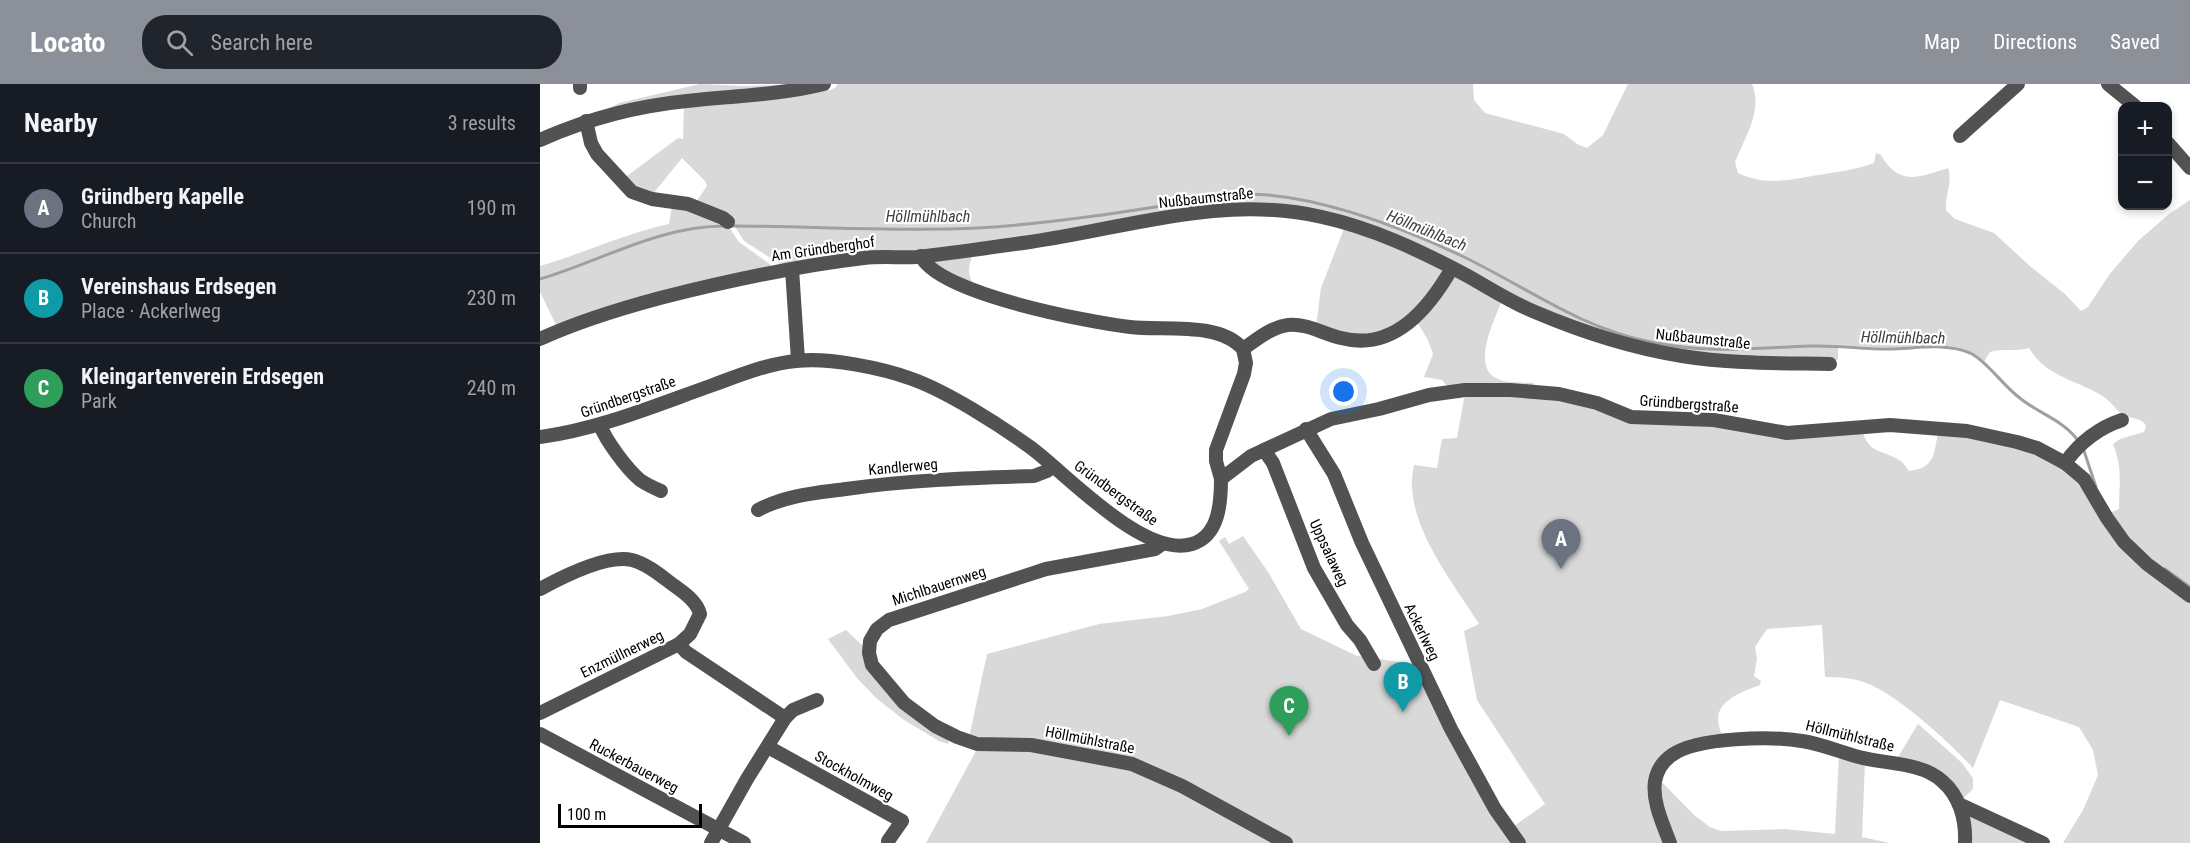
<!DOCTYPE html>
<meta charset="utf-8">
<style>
:root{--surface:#171b24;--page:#20242c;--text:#f1f3f6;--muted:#9ea1a6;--line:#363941;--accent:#8c9099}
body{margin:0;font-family:"Roboto Condensed",sans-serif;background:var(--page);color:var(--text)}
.controls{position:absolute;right:18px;top:18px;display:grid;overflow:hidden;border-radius:12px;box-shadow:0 3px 9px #0003}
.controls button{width:54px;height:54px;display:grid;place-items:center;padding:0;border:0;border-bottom:2px solid var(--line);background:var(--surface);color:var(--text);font:30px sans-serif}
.scale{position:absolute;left:18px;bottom:15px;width:144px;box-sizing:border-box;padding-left:6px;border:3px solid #000;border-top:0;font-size:16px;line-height:21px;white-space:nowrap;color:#000;-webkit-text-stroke:4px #fff;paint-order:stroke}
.you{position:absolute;left:804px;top:308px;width:21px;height:21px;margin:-15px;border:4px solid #fff;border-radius:50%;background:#1a73e8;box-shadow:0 0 0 9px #1a73e833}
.badge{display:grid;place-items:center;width:39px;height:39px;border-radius:50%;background:var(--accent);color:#fff;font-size:20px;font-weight:700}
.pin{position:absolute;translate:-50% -50px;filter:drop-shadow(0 2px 3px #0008)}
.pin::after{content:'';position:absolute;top:32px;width:21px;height:18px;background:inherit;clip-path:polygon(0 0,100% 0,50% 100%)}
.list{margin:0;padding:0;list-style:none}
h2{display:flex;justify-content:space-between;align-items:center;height:78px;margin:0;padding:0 24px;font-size:26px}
h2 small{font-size:20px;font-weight:400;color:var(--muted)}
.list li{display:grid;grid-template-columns:39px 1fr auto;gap:18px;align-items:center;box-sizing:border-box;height:90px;padding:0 24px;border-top:2px solid var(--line)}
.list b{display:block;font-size:22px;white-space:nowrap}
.list p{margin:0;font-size:20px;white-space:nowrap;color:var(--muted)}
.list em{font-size:20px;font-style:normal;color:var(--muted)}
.icon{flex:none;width:33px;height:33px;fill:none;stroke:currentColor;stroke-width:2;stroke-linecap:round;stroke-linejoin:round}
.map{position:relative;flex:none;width:1650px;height:759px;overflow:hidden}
header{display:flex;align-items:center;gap:36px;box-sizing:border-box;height:84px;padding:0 30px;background:var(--accent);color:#fff}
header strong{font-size:28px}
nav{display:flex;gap:33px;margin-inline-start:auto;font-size:21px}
.search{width:420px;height:54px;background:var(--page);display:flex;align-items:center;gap:15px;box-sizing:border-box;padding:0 21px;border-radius:24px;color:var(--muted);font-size:22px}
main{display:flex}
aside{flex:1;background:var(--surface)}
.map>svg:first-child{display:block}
.green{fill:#d9d9d9}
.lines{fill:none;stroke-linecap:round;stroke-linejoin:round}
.stream{stroke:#a0a0a0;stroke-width:3}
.minor{stroke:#525252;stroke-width:14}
.labels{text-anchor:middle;stroke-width:4.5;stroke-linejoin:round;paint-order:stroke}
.street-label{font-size:15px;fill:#000;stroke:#fff}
.water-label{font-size:16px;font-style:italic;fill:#414141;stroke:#fff}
</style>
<header>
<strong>Locato</strong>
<div class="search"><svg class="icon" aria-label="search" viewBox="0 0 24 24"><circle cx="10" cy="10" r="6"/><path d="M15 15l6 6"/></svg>Search here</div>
<nav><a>Map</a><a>Directions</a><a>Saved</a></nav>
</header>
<main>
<aside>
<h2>Nearby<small>3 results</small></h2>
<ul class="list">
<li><span class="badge" style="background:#6b7280">A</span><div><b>Gründberg Kapelle</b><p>Church</p></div><em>190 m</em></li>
<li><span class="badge" style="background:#0f9aa8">B</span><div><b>Vereinshaus Erdsegen</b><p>Place · Ackerlweg</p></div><em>230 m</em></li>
<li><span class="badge" style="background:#2e9e5b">C</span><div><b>Kleingartenverein Erdsegen</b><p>Park</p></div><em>240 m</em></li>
</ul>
</aside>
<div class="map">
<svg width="1650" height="759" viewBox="0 0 1650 759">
<rect width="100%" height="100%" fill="#fff"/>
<g class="green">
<polygon points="160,0 204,2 267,0 61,29 79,19"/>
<path d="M298 0H933L934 16 945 29 1024 50 1037 60 1047 64 1063 51 1088 0H1212C1223 27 1205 53 1195 78L1198 89C1224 102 1251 96 1278 91 1297 88 1315 86 1334 79L1336 69 1341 71C1359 103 1380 93 1408 84 1413 97 1405 111 1406 126L1415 135 1454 149 1491 183 1525 210 1541 227 1548 223 1569 191 1598 157 1629 130 1650 116V759H1523L1543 726 1558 691 1553 666 1539 643 1460 616 1433 684C1410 659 1361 614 1331 601 1317 594 1300 593 1285 593L1282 541 1227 545 1215 563 1217 575 1214 592 1221 597 1220 601C1204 607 1177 616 1178 636 1178 642 1182 650 1183 655L1152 659 1114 690 1154 731 1170 743 1181 747 1244 745 1295 750 1299 670 1325 678 1322 753 1350 759H750L605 682 429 654 447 570 559 540 628 532 662 525 705 508 709 505 679 457 685 453 689 460 703 452 728 488 761 545 817 572 873 580 967 747 1005 720 937 616 924 547 939 540C914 500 875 452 872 404 871 396 873 388 874 381L897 384 902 355 917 354 925 309 1018 313 1089 335 1322 346C1329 370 1341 365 1359 376 1363 378 1366 383 1369 387 1395 384 1394 370 1398 348L1483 363 1535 390 1563 432 1579 425C1579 399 1583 386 1573 360L1580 355 1604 348 1606 342C1600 332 1591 336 1582 330 1575 325 1570 316 1561 311 1536 296 1505 292 1489 264 1475 268 1463 264 1450 268L1444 278C1414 253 1385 264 1350 264 1332 263 1315 262 1298 261V275L1293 278 1188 273 1122 265 1014 232 918 183 738 121 527 149 245 183 204 157 192 138 156 118 167 102 165 97 142 74 112 111 104 110 83 95 138 54 143 55 144 20 275 6C284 6 293 9 298 0Z"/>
<path d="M132 121 186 139 199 158 231 181V185L17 243 0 208V182C44 169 84 150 129 140Z"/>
<polygon points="805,142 900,182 903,192 865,240 827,253 776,243 781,204"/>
<path d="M435 168C427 180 427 192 435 202L397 184 393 177Z"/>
<path d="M917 190 962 216C955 236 931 281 956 294 967 300 982 298 994 299L993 305 908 303 902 296 884 293 893 270 888 256 877 238 912 194Z"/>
<polygon points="306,546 323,562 325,576 409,655 408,660 399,657 364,636 336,614 317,594 288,555"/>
<polygon points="1378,640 1421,678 1433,694 1433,705 1420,717 1414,707 1355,678"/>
<polygon points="465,664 583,679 741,759 386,759 437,665"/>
<polygon points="1426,726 1493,759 1428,759"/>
</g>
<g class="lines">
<g class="stream">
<path d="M191 142C273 142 355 148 438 144 523 139 607 124 692 111 762 104 861 143 924 173 988 204 1040 244 1111 258 1168 270 1213 264 1270 262 1296 261 1322 265 1348 265 1375 265 1404 258 1430 269 1447 277 1464 303 1481 315 1500 330 1525 337 1539 358"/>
<path d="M0 195C61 177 119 142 184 142"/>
<polyline points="1543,364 1556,403"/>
<polyline points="1625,485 1650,503"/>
</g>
<g class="minor">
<polyline points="1568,0 1595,22"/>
<polyline points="40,4 40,0"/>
<polyline points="46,37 51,59 57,70 92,108 112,115 148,120 183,134 188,138"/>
<polyline points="1420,52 1478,0"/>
<path d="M0 56C47 35 96 22 147 17 192 12 240 11 284 0"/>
<polyline points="1628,59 1650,84"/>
<path d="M381 172C398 210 549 238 590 243 623 247 679 237 703 265"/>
<polyline points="252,185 258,276"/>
<path d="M0 255C39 237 79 225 120 214 187 197 255 182 324 174 342 172 360 174 377 173 415 169 453 163 490 158 588 144 682 110 782 133 832 144 879 166 924 190 948 203 970 218 995 228 1042 248 1092 264 1142 272 1191 280 1241 279 1290 280"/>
<path d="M60 341C66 357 87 385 100 396 106 400 114 404 121 407"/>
<polyline points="766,345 794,390 822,459 911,645 955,725 979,759"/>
<path d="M0 353C60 345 116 321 173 301 200 291 227 280 256 277 288 273 342 284 372 295 408 308 458 340 490 363 527 390 604 475 652 460 679 452 681 419 681 395L711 372 791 335 839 325 889 311 925 306H970L1019 310 1057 319 1091 333 1174 336 1247 349 1350 341 1427 347 1477 358 1497 364 1525 379 1544 395 1567 434 1584 458 1607 480 1650 512"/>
<polyline points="724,366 733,379 774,484 807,541 820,556 834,580"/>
<path d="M1525 379C1540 358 1558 344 1582 336"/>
<path d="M681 395 676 377V366L704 290 706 279 703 265C716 256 731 243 748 241 766 239 784 250 801 254 854 268 889 224 912 184"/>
<path d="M218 426C246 411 276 409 306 405 369 396 431 394 494 392L507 387 513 383"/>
<polyline points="622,460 615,465 506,485 349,536 337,545 330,557 329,569 332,581 364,619 395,642 417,653 437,660 491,661 592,680 642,702 746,759"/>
<path d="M0 505C22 493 67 470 92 476 107 480 120 491 132 500 143 508 157 517 160 530L150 550 139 560 0 629"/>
<polyline points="139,560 146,568 245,634 207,695 171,759"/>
<polyline points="245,634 253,626 277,616"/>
<polyline points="0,650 204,759"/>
<polyline points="228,663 362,737 348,757"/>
<polyline points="1419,720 1503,759"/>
<path d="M1130 759C1123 740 1112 718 1115 697 1117 687 1123 677 1132 671 1157 653 1232 652 1262 657 1282 660 1300 668 1319 673 1345 680 1381 678 1402 697 1420 712 1426 736 1425 759"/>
</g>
</g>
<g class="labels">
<g class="street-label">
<text transform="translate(666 114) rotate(-6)" y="5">Nußbaumstraße</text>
<text transform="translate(283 165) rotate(-8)" y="5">Am Gründberghof</text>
<text transform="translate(1163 255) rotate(6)" y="5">Nußbaumstraße</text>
<text transform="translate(88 313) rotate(-19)" y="5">Gründbergstraße</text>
<text transform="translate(1149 320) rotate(4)" y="5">Gründbergstraße</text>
<text transform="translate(363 383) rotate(-5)" y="5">Kandlerweg</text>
<text transform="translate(576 409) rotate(36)" y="5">Gründbergstraße</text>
<text transform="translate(789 469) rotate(65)" y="5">Uppsalaweg</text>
<text transform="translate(399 502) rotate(-18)" y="5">Michlbauernweg</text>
<text transform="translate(882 548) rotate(64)" y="5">Ackerlweg</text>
<text transform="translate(82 570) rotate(-26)" y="5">Enzmüllnerweg</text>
<text transform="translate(1310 652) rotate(14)" y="5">Höllmühlstraße</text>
<text transform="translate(550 656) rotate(11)" y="5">Höllmühlstraße</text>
<text transform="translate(94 682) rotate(28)" y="5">Ruckerbauerweg</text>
<text transform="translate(314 692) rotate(29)" y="5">Stockholmweg</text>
</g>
<g class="water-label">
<text x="388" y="138">Höllmühlbach</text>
<text transform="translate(887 146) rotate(22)" y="6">Höllmühlbach</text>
<text transform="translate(1363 253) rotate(1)" y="6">Höllmühlbach</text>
</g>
</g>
</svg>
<div class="controls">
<button>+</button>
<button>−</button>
</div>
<div class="scale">100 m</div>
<div class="you"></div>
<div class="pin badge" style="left:1021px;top:485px;background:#6b7280">A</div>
<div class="pin badge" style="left:863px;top:628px;background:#0f9aa8">B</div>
<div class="pin badge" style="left:749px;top:652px;background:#2e9e5b">C</div>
</div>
</main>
